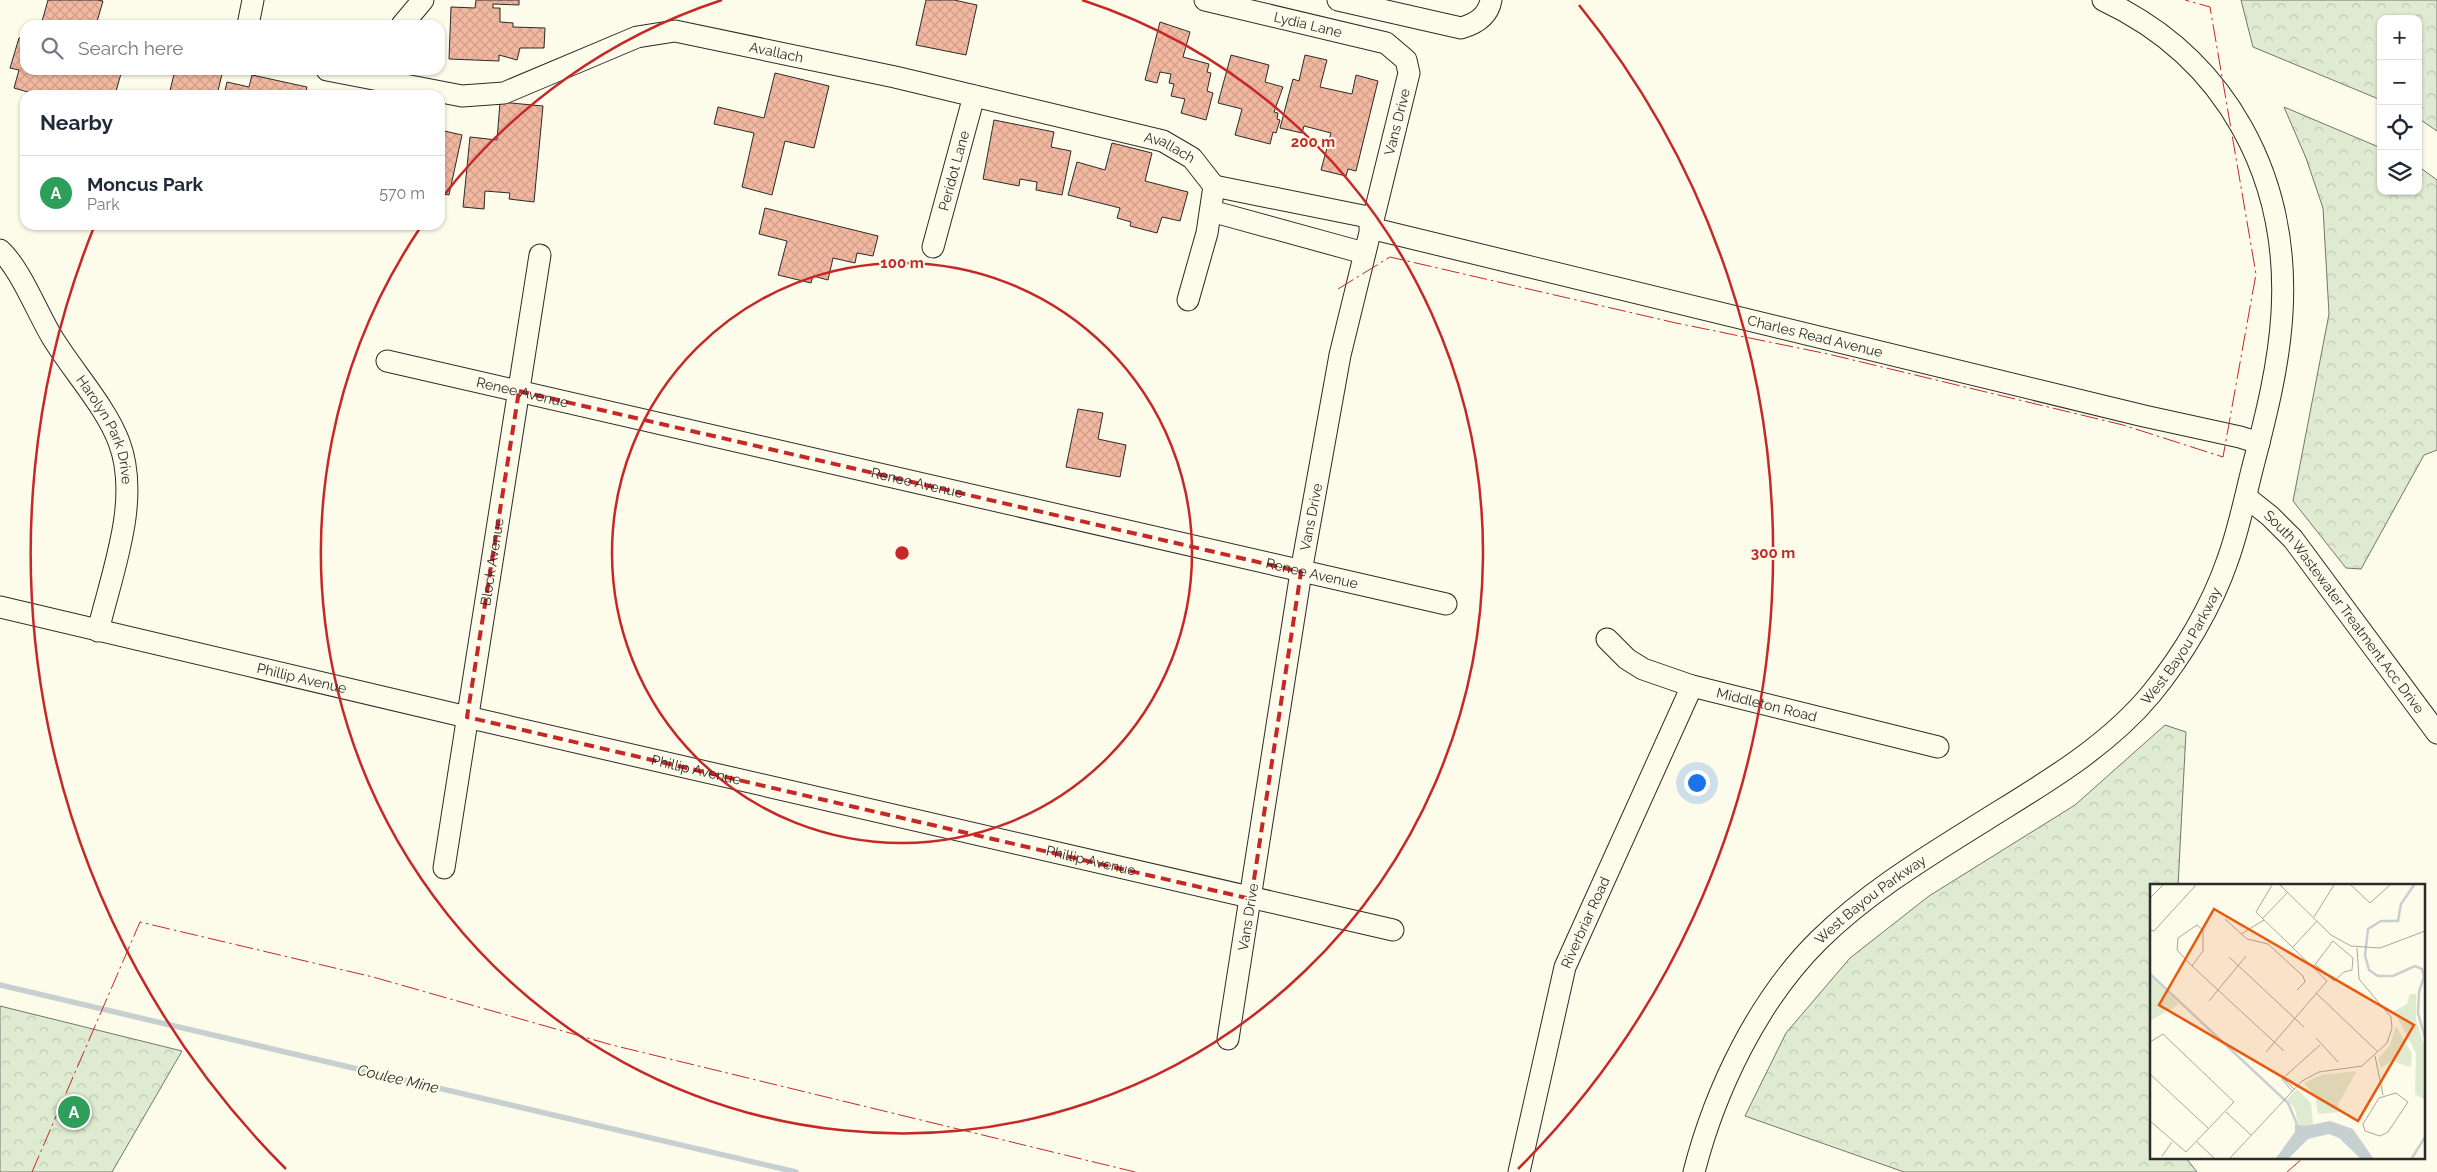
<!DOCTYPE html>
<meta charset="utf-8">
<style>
:root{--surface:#fff;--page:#f6f6f7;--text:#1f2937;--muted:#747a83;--line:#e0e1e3;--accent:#c62828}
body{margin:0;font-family:Raleway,sans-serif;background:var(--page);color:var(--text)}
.controls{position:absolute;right:15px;top:15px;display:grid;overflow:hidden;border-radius:10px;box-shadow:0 1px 4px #0004}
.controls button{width:45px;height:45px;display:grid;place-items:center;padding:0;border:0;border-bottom:1px solid var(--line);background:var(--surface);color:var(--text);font:25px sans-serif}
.you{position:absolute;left:1696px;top:782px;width:18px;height:18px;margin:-12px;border:4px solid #fff;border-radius:50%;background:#1a73e8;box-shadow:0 0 0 8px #1a73e833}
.badge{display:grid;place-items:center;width:32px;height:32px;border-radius:50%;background:var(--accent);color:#fff;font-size:16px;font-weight:700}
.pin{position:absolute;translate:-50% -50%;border:2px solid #fff;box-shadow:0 1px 5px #0006}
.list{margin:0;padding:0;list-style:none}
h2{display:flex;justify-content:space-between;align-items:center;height:65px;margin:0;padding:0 20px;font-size:21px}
h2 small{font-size:16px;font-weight:400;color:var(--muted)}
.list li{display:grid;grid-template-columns:32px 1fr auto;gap:15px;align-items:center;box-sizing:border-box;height:75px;padding:0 20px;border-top:1px solid var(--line)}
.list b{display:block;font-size:19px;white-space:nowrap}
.list p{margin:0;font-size:16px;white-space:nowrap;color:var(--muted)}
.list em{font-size:16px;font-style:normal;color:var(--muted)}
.icon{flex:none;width:28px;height:28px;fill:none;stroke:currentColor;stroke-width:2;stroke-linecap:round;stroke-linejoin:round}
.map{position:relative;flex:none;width:2437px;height:1172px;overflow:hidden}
.search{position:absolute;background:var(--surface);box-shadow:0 1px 4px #0004;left:20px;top:20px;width:425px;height:55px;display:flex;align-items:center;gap:12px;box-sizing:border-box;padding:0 18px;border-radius:15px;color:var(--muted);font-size:19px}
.panel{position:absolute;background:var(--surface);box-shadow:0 1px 4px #0004;left:20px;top:90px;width:425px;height:140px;border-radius:15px}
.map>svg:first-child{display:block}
.forest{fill:url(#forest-crowns);stroke:#74746e}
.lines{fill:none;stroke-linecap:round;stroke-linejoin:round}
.stream{stroke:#c7d0d0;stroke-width:5.5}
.building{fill:url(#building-cross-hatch);stroke:#2b2b2b}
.minor-casing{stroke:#2b2b2b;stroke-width:23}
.minor{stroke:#fdfbea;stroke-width:21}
.power{stroke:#c62828;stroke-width:1;stroke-dasharray:18 4 2.5 4;stroke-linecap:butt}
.marked{fill:none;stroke:#c62828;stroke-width:4;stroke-dasharray:10 6;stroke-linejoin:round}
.ring{fill:none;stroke:#c62828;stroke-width:2.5}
.labels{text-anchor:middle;stroke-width:4;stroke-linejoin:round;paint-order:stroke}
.street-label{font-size:14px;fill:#2b2b2b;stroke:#fdfbea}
.water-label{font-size:15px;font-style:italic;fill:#2b2b2b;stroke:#fdfbea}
.inset-river{fill:none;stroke:#c7d0d0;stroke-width:2.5}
.inset-road{fill:none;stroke:#a9a89e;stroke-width:1}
.view{fill:#e8590c;fill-opacity:0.15;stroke:#e8590c;stroke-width:2.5}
.inset-edge{fill:none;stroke:#2b2b2b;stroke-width:2.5}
.centre{fill:#c62828;stroke:#fdfbea;stroke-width:2.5}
.ring-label{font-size:15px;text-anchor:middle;font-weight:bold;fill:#c62828;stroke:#fdfbea;stroke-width:4;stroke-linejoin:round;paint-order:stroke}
</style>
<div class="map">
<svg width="2437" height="1172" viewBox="0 0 2437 1172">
<defs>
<pattern id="forest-crowns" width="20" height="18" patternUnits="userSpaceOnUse" patternTransform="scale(1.25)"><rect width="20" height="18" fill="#deebd1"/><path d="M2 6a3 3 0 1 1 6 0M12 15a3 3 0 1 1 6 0" fill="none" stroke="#bfcab4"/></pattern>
<pattern id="building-cross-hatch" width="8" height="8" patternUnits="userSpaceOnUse" patternTransform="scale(1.25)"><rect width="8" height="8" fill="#f2b8a0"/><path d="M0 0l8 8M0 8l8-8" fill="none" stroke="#d09e8a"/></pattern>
</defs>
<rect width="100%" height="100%" fill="#fdfbea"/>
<g class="forest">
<polygon points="2241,0 2437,0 2437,131 2418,118 2418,19 2381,19 2381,100 2253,47"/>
<polygon points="2284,107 2381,148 2381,191 2418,191 2418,166 2437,180 2437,450 2424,455 2361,569 2346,568 2293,501 2329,314 2323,208 2306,158"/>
<polygon points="2165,725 2186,732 2178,886 2151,886 2151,1158 2186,1158 2197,1172 1904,1172 1745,1116 1786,1033 1850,958 1929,896 2075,805"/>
<polygon points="0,1006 182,1051 112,1172 0,1172"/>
</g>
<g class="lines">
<polyline class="stream" points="0,985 796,1172"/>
</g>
<g class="building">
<polygon points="48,0 98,0 103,1 96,25 41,25"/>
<polygon points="476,0 519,0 519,5 493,4 493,8 500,8 500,22 513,23 513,27 545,28 544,48 520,48 517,60 499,55 499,61 449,59 451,7 475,8"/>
<polygon points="926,0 954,0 977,5 966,55 916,45"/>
<polygon points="1160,22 1190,32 1183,57 1209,64 1207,72 1211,73 1207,91 1213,93 1206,120 1181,113 1185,99 1171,96 1174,84 1169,83 1171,74 1160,72 1157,83 1145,80"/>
<polygon points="19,38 25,38 25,70 122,70 115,95 38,95 14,88 19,70 10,68"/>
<polygon points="1231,55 1269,65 1265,82 1283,87 1274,112 1278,113 1277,119 1280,120 1276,133 1273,132 1270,144 1235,135 1242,109 1218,103"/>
<polygon points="1305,55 1327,60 1320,87 1352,94 1356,75 1378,81 1356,171 1348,169 1346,176 1321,170 1331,133 1304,126 1302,133 1280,128 1293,79 1299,81"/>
<polygon points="175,70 223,70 217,95 169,95"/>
<polygon points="775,73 829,86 814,148 785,141 772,195 742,187 754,133 714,124 718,107 764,118"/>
<polygon points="252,75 307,87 305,95 224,95 227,82 249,87"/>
<polygon points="500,102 543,106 534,202 509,199 510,193 485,191 484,209 463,207 470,137 497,140"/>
<polygon points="994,120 1054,132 1051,147 1071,151 1062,195 1036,190 1037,182 1020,179 1019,186 983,179"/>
<polygon points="440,130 462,135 449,195 440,193"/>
<polygon points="1112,143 1152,153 1145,181 1188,192 1180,221 1162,217 1157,233 1130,226 1131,222 1117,218 1120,208 1068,195 1077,162 1105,170"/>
<polygon points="765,208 878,236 873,256 857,253 855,263 833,258 828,280 813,276 811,283 778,275 787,241 759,234"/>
<polygon points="1078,409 1103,413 1098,439 1126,445 1120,477 1066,467"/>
</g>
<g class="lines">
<g class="minor-casing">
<g id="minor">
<path id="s1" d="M1205 0 1386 43 1406 60 1409 73 1340 355 1301 572 1228 1039"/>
<path d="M1338 0 1461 28C1475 24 1488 17 1491 0"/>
<polyline points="248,25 253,0"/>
<polyline points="402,25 423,0"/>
<path id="s2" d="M327 70 462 96 504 93 637 37 675 31 895 77 1163 141 1192 158 1214 186 1207 233 1188 300"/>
<polyline points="1214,186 1373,218"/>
<polyline points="1211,211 1364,253"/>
<path id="s3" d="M1370 228 2144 416 2240 437 2259 443"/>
<path id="s4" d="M933 247 974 96"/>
<path id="s5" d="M0 250C20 268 37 312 52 337 72 370 106 407 119 442 141 500 112 572 98 631"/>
<path id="s6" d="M387 361 1446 604"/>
<path id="s7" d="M2246 497 2270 516 2293 539 2437 733"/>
<path id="s8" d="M0 607 467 717 1393 930"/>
<path id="s9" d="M1607 639 1627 659 1643 669 1692 686 1938 747"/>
<path id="s10" d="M444 868 540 255"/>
<path id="s11" d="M1519 1172 1565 967 1692 686"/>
<path id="s12" d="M1694 1172C1715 1090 1758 1000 1819 940 1869 891 1928 856 1987 819 2045 783 2107 747 2151 694 2183 655 2212 606 2228 559 2239 529 2245 497 2253 466 2266 416 2279 365 2282 313 2290 178 2227 58 2103 0"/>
</g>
</g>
<use href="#minor" class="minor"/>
<g class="power">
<polyline points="1338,289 1390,257 1676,323 1828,354 2123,425 2223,457 2256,274 2210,7 2185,0"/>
<polyline points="32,1172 140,922 373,977 612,1045 1135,1172"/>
<polyline points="2287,1172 2303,1158"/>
</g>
</g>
<path class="marked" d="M519 391 1301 572 1251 899 467 717Z"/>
<g class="ring">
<circle cx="902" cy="553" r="290"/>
<path d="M441 199A581 581 0 0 1 722 0M1082 0A581 581 0 1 1 420 228"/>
<path d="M286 1169A871 871 0 0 1 94 227M1579 5A871 871 0 0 1 1518 1169"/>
</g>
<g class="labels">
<g class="street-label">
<text dy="5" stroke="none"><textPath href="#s1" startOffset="106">Lydia Lane</textPath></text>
<text dy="5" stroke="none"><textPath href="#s2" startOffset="466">Avallach</textPath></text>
<text transform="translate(1397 122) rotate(-76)" y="5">Vans Drive</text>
<text dy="5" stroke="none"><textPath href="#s2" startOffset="871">Avallach</textPath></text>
<text dy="5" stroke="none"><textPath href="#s4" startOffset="79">Peridot Lane</textPath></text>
<text dy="5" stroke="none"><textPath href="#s3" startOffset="458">Charles Read Avenue</textPath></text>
<text dy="5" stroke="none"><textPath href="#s6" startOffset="139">Renee Avenue</textPath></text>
<text dy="5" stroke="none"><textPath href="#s5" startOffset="210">Harolyn Park Drive</textPath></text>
<text dy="5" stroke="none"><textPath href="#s6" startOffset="544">Renee Avenue</textPath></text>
<text transform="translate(1311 517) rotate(-79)" y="5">Vans Drive</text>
<text dy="5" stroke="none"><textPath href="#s10" startOffset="310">Block Avenue</textPath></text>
<text dy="5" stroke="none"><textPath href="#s6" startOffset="949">Renee Avenue</textPath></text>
<text dy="5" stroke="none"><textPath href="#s7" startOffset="152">South Wastewater Treatment Acc Drive</textPath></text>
<text dy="5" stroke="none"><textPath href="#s12" startOffset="738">West Bayou Parkway</textPath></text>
<text dy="5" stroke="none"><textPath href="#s8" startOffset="310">Phillip Avenue</textPath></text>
<text dy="5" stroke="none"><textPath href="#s9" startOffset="176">Middleton Road</textPath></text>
<text dy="5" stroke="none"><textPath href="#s8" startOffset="715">Phillip Avenue</textPath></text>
<text dy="5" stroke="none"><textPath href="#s8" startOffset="1120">Phillip Avenue</textPath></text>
<text dy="5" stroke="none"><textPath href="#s12" startOffset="332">West Bayou Parkway</textPath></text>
<text transform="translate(1248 917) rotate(-81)" y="5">Vans Drive</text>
<text dy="5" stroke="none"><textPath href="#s11" startOffset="259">Riverbriar Road</textPath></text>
</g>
<g class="water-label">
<text transform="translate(398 1079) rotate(13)" y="5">Coulee Mine</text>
</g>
</g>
<g transform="translate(2150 884)">
<rect width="275" height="275" fill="#fdfbea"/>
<path d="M0 92 29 120 0 137ZM260 110H266V136L275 163V216L265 210 266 169 244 127 257 120ZM246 142 262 170 261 183 241 177 231 184 228 175 240 161ZM207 187 188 220 189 228 168 230 165 212 154 199 171 191ZM147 205 161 219 163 240 161 242 149 243 145 225 137 216Z" fill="#deebd1"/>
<path d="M180 237 203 245 223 274H210L189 254 179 250 158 255 139 274H126L145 248V240L155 242Z" fill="#c7d0d0"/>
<path class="inset-river" d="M264 1 251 20 248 37H231L218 45 215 71 219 86 228 92H243L265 82 272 85 274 93 269 108 268 129 275 154M0 90 138 219 147 240M262 274 275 253"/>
<path class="inset-road" d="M130 1 181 51 201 62 230 64 275 47M201 1 220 19 240 1M0 14 13 1M164 33 184 1M113 34 138 8M75 35 97 55 118 60 153 92 155 98 147 106M0 46 4 47 46 1M91 50 114 36M143 63 167 37M79 73 154 143M42 82 53 67V46L47 41 28 54 27 66 42 82 134 167M164 82 183 57 203 74 202 86 194 88 184 97 166 81M166 109 228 168M59 117 96 72M166 154 188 178M0 158 13 150 84 218 36 268 0 237M116 168 177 97 106 28 122 1M225 172 233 211M0 190 59 245M133 194 144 205M142 207 132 195 170 161M246 209 258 218 238 248 230 252 215 247 213 240 229 214ZM76 228 101 251M47 258 64 274M12 272 22 258M80 274 152 197 169 188 212 182 237 159 242 144 241 133 209 95 207 64"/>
<path class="view" d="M64 25 264 141 208 237 9 121Z"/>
<rect width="275" height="275" class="inset-edge"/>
</g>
<circle cx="902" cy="553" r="8" class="centre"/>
<g class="ring-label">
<text x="1313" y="147">200 m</text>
<text x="902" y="268">100 m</text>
<text x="1773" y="558">300 m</text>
</g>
</svg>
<div class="controls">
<button>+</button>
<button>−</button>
<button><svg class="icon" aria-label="locate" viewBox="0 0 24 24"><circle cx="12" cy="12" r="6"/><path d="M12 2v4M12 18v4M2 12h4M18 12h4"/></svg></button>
<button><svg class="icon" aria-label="layers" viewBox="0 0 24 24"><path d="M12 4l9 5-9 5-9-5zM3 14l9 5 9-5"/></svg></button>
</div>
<div class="you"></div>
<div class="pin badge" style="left:74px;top:1112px;background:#2e9e5b">A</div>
<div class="search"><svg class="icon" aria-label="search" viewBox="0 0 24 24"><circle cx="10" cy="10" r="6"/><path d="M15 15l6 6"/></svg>Search here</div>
<section class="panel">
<h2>Nearby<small></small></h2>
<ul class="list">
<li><span class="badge" style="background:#2e9e5b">A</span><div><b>Moncus Park</b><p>Park</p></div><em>570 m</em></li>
</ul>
</section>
</div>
